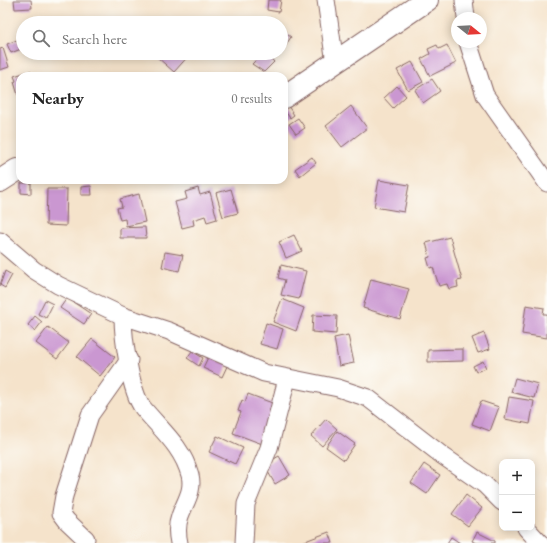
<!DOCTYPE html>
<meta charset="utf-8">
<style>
:root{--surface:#fff;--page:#f6f6f6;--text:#222;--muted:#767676;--line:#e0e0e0}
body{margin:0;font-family:"EB Garamond",serif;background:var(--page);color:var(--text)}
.controls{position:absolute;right:12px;bottom:12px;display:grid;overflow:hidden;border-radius:8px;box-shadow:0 2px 10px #0003}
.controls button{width:36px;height:36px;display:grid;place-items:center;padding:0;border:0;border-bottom:1px solid var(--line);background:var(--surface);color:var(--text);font:20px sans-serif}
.compass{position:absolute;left:451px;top:12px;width:36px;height:36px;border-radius:50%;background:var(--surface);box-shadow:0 2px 10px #0003;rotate:108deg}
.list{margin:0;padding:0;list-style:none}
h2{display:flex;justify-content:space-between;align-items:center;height:52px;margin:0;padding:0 16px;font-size:17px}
h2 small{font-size:13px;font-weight:400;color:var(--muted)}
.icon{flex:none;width:22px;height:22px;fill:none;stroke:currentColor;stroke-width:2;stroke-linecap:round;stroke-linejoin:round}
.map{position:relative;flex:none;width:547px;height:543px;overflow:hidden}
.search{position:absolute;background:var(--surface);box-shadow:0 2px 10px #0003;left:16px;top:16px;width:272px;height:44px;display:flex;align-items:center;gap:10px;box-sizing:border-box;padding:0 14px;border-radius:22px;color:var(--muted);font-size:15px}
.panel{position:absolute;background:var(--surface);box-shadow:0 2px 10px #0003;left:16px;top:72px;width:272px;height:112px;border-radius:12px}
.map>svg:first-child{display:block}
.building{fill:#ca97d1}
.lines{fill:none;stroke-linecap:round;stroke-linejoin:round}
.minor-casing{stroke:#866463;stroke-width:19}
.major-casing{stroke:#866463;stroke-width:24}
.minor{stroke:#fff;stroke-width:17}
.major{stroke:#fff;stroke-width:22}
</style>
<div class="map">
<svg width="547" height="543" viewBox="0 0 547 543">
<rect width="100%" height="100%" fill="#fdfcf7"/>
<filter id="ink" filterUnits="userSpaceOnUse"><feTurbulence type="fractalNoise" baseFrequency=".025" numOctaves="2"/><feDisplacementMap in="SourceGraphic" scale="8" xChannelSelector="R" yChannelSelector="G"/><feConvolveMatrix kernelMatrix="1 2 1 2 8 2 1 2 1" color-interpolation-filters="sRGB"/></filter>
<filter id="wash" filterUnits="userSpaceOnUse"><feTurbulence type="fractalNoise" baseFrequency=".012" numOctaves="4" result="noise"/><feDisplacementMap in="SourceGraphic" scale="16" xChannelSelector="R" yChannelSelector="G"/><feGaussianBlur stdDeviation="0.9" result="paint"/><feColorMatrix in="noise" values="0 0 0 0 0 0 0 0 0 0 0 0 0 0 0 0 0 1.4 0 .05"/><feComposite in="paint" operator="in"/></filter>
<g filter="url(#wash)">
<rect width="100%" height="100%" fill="#f5e3cb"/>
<g id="blocks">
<g class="building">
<polygon points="14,0 31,0 32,8 15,9"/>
<polygon points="268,0 281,0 279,12 267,10"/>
<polygon points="281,30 291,37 284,48 281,46"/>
<polygon points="17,40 21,49 11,53 7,44"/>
<polygon points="437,45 439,49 447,45 456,63 430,76 421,59 430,54 428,49"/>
<polygon points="3,48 9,67 0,70 0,49"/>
<polygon points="161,53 191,53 174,72 157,57"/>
<polygon points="263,53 266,53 274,62 264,72 252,64"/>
<polygon points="412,62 423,82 408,90 397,70"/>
<polygon points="30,71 32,76 20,76 20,95 18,95 14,82 16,81 14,76"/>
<polygon points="432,79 440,91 423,103 415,90"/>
<polygon points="397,86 406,96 393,108 384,98"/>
<polygon points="288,106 294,115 290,118 284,110"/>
<polygon points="351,106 367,128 342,147 326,126"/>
<polygon points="298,118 305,128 296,134 289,124"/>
<polygon points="312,157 316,163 300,176 295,169"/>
<polygon points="379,180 409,185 404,212 374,207"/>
<polygon points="21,183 31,183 31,194 21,193"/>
<polygon points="91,186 92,195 81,195 81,187"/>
<polygon points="198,188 200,195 210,192 217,219 207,222 205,216 193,220 194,225 182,228 175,202 187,199 185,192"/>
<polygon points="47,189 67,189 66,226 46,225"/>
<polygon points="231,189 238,213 223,217 216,193"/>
<polygon points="139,194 145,222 126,226 125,219 120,220 117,208 122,207 120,199"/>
<polygon points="145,227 146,238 120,238 120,228"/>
<polygon points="294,235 302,251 286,258 279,242"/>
<polygon points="450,237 462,280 457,281 458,287 449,289 447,284 439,286 433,267 430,268 427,258 430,257 426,243"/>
<polygon points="165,252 183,255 179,271 162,267"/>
<polygon points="281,265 306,271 299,299 281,295 285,280 278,278"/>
<polygon points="5,271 12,275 5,288 0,285"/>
<polygon points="371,279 409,289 400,319 363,308"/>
<polygon points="67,298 91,314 84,324 60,308"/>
<polygon points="282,299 304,308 296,331 273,322"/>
<polygon points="45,300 53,304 46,318 38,314"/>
<polygon points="526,305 544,308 543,314 547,314 547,338 522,334"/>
<polygon points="313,315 337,316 336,334 312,332"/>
<polygon points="35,316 42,322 35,331 28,325"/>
<polygon points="266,323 283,329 277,349 260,344"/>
<polygon points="48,327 69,343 57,359 36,343"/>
<polygon points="484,333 490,349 478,353 472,338"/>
<polygon points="348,335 354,363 339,366 334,338"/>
<polygon points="92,339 115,357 100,376 77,357"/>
<polygon points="463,349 463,361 428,362 428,350"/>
<polygon points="192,351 203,358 199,366 187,358"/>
<polygon points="210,353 229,362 222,377 203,368"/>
<polygon points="483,361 486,368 476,372 473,366"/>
<polygon points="515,378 538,384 534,398 511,392"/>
<polygon points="248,394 275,404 265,445 233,433 241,412 238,411 242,400 245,402"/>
<polygon points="509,397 534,401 530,424 505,419"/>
<polygon points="481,401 499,407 490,431 472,424"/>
<polygon points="326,419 337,429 322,446 311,436"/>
<polygon points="337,431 355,444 344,460 326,447"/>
<polygon points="217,436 243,448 235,464 209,452"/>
<polygon points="279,456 290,475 275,484 264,465"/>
<polygon points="424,464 440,475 427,494 411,483"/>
<polygon points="466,495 482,508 468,526 452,514"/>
<polygon points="329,532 333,543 300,543"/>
<polygon points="477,532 495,541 495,543 476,543 472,541"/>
<polygon points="451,537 460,543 447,543"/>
</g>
</g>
</g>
<g filter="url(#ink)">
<use href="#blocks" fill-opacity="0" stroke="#866463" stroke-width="1"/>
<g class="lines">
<g class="minor-casing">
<g id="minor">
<polyline points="326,0 335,63"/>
<polyline points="464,0 466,18"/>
<polyline points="468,42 485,95 547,183"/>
<polyline points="0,241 34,270 58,285 123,316 169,331 264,373 338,388 368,398 443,456 485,485 502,502"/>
<path d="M123 316C123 337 130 391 143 408 161 430 182 446 190 475 194 491 185 502 180 516 177 524 177 534 179 543"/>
<polyline points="526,528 540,543"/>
<polyline points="86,539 67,521 61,513 64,496 90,415 129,360"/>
<polyline points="244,543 246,504 269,448 287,379"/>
</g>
</g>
<g class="major-casing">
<g id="major">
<polyline points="284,97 427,0"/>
<polyline points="0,181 17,170"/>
</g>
</g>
<use href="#minor" class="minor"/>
<use href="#major" class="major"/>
</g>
</g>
</svg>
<div class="controls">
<button>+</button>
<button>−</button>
</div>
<svg class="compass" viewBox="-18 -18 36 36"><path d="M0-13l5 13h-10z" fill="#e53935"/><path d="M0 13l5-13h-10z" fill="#767676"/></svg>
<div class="search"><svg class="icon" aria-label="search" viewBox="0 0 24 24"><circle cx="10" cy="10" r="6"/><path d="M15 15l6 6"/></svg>Search here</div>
<section class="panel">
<h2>Nearby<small>0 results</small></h2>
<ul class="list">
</ul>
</section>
</div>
